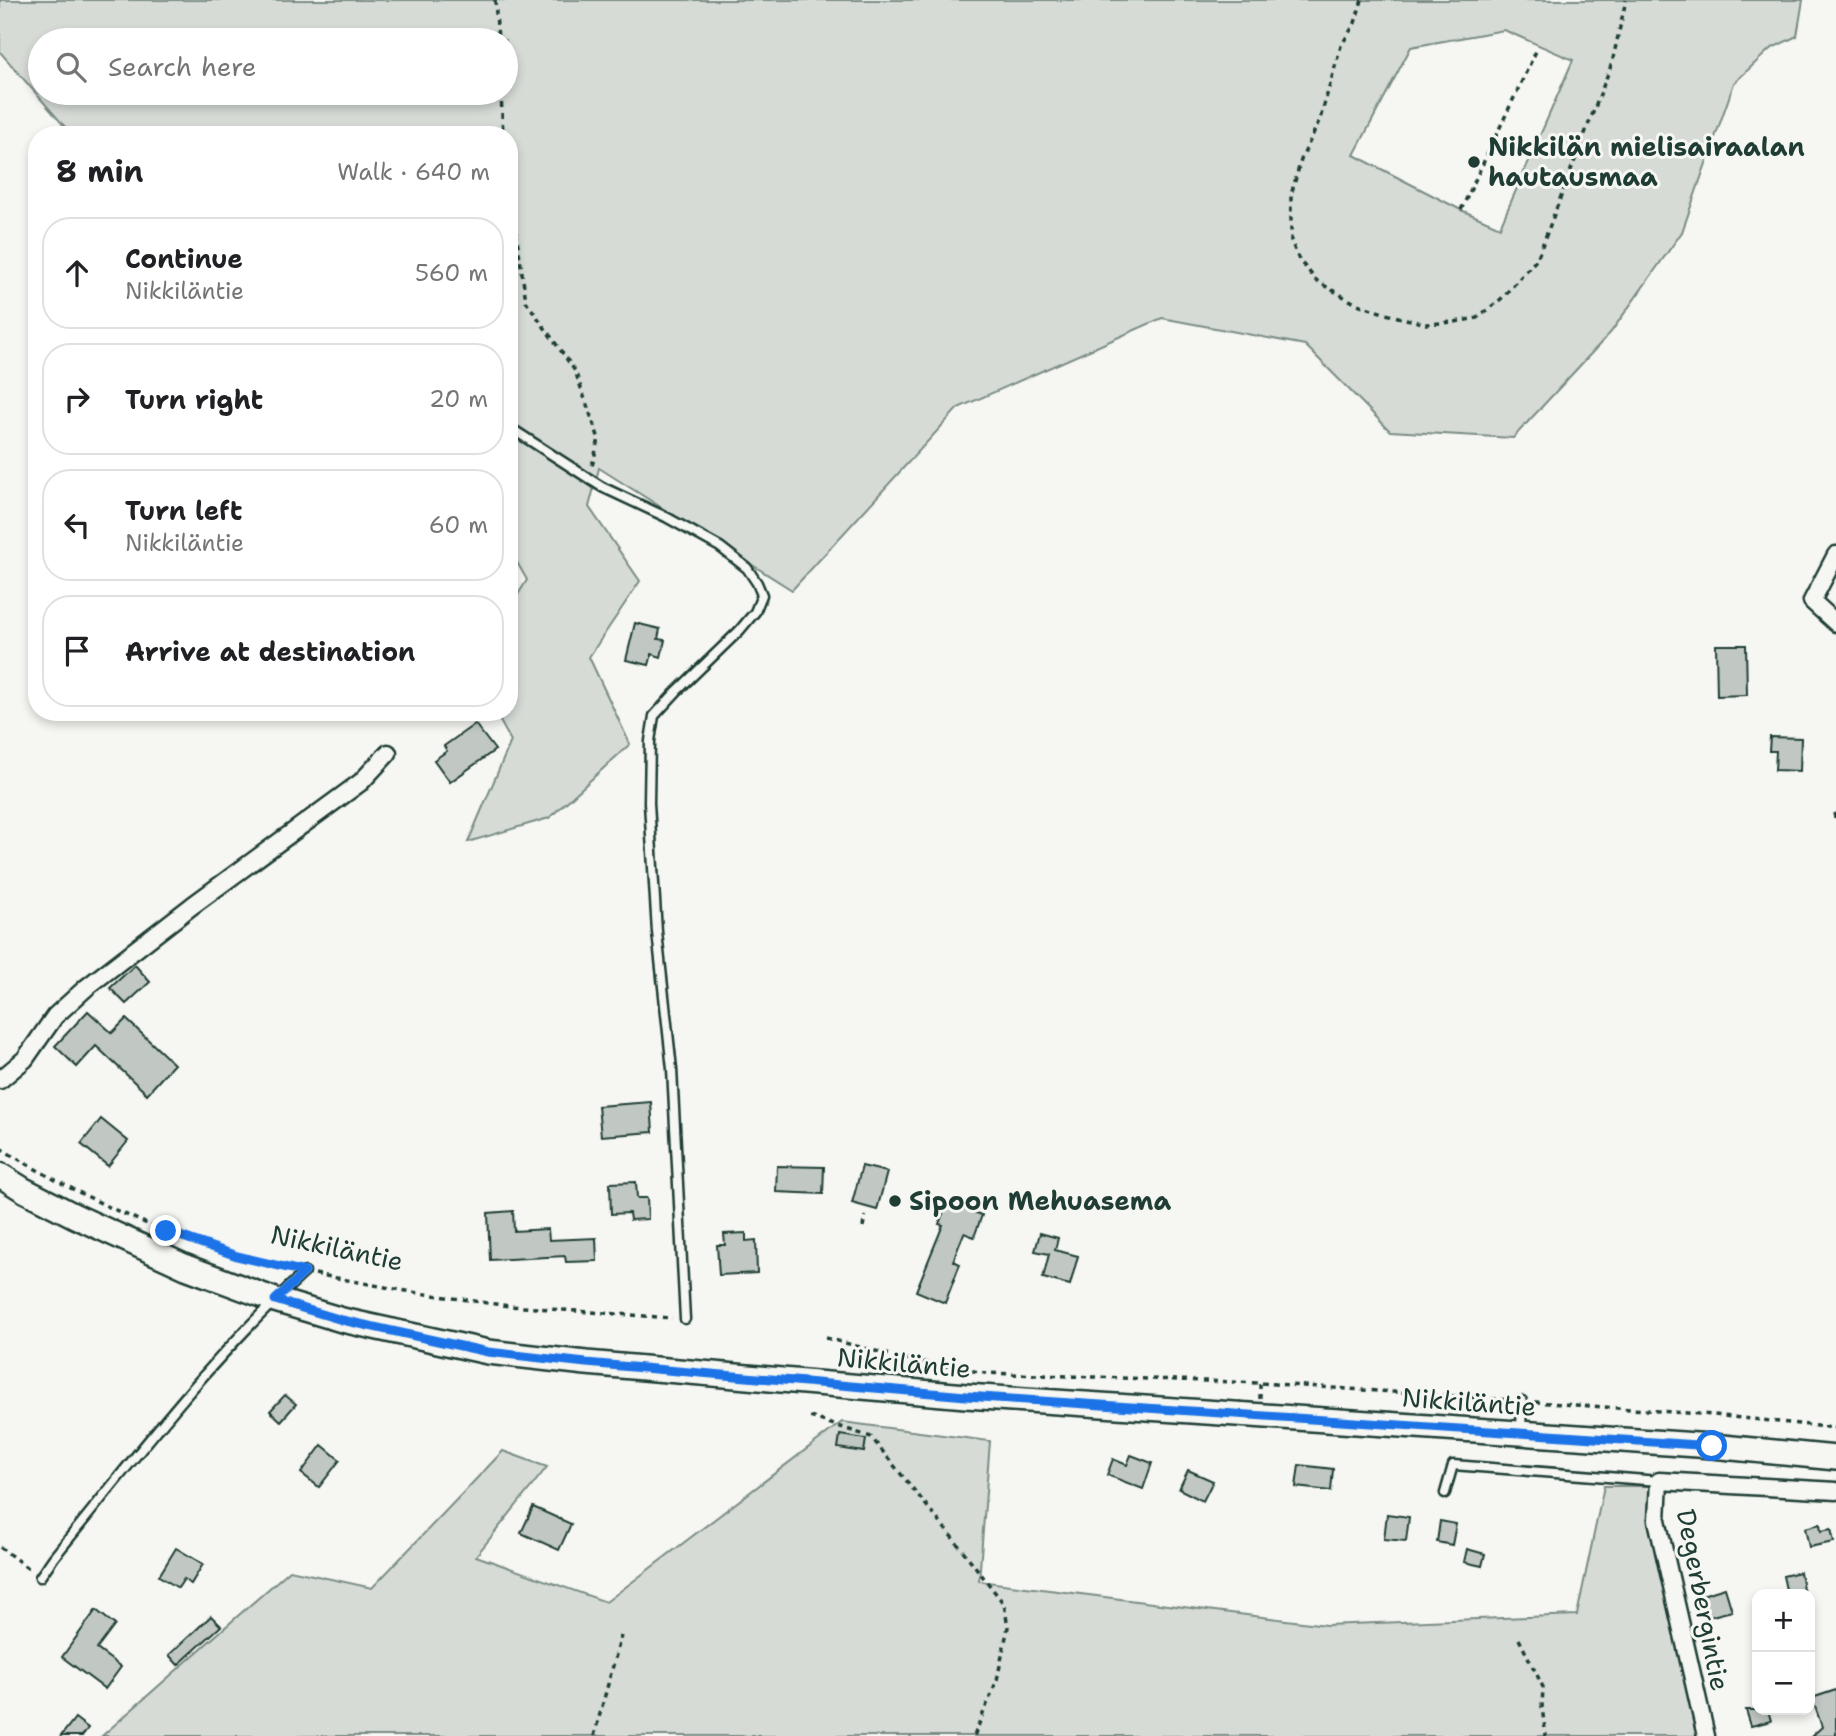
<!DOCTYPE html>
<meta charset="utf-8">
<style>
:root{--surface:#fff;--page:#f2f2f2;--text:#202124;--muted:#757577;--line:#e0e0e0}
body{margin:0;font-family:"Shantell Sans",sans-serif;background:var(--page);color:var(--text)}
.controls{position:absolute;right:21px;bottom:21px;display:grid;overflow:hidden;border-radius:14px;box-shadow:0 4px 10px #0003}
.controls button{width:63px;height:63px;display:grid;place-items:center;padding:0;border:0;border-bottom:2px solid var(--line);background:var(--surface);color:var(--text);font:35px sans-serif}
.stop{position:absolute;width:21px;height:21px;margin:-16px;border:5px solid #1a73e8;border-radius:50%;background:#fff}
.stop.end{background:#1a73e8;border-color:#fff;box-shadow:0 2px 7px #0008}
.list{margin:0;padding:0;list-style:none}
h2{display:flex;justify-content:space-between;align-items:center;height:91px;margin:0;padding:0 28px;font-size:30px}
h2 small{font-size:23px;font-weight:400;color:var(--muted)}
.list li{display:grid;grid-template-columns:46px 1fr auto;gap:21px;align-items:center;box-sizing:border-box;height:112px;margin:0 14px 14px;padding:0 14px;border:2px solid var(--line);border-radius:28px}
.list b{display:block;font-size:26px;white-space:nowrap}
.list p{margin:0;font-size:23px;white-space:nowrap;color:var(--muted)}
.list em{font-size:23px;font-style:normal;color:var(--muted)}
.icon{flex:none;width:38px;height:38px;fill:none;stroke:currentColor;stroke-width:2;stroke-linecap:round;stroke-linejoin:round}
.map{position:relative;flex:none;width:1836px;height:1736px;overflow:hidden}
.search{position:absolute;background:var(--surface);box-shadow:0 4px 10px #0003;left:28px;top:28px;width:490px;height:77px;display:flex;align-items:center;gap:18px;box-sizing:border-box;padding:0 24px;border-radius:38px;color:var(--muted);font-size:26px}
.panel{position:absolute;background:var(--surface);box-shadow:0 4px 10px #0003;left:28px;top:126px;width:490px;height:595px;border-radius:28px}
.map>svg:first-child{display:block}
.green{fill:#d6dbd6;stroke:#7a8c85;stroke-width:2;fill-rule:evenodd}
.building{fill:#c1c8c3;stroke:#1f3d34;stroke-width:2}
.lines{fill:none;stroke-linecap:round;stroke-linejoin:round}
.lane-casing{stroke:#1f3d34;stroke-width:13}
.street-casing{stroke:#1f3d34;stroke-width:21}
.secondary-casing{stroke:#1f3d34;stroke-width:28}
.path{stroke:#1f3d34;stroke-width:3.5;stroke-dasharray:5 5;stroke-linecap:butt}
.lane{stroke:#f6f6f2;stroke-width:8}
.street{stroke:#f6f6f2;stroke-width:16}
.secondary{stroke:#f6f6f2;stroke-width:23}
.route{stroke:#1a73e8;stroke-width:9}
.poi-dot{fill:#1f3d34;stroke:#f6f6f2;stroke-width:2.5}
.labels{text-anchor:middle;stroke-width:6;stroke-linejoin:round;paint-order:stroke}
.poi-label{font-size:26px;font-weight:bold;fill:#1f3d34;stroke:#f6f6f2;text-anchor:start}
.street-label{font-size:26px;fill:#1f3d34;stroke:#f6f6f2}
</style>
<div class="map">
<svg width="1836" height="1736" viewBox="0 0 1836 1736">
<rect width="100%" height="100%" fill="#f6f6f2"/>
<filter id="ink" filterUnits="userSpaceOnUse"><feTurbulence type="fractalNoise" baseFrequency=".0143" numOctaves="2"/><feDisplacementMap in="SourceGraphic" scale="14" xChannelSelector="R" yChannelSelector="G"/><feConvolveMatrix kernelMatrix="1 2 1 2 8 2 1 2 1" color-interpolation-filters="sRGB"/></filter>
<g filter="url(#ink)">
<g class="green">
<path d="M0 0H1803L1797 36 1770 49 1734 83 1682 232 1611 332 1513 438 1390 431 1305 345 1162 318 958 408 792 590 599 468 589 507 640 581 589 657 630 744 549 818 468 842 511 741 495 712H509V609L527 580 509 548V135H72L0 52ZM1504 30 1573 60 1500 227 1461 210 1354 155 1411 47ZM40 40H506V93H40Z"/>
<polygon points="842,1422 990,1441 979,1581 1326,1625 1577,1615 1604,1486 1659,1486 1657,1520 1706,1736 102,1736 290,1570 372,1588 503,1451 547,1467 476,1556 606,1602"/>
</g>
<g class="building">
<polygon points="635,623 660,629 658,639 665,640 661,657 652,654 649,665 626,660"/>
<polygon points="1716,645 1746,645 1747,695 1717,696"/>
<polygon points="475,724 495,750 450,782 434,760 447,751 444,746"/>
<polygon points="1770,737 1801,738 1800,771 1775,770 1776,751 1769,751"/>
<polygon points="135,965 150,982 126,1004 110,988"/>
<polygon points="88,1011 112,1033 126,1019 174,1064 147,1094 96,1046 77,1067 55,1046"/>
<polygon points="651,1102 653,1132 601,1136 598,1106"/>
<polygon points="101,1119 128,1141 108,1166 81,1144"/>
<polygon points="777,1166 824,1167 823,1194 776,1192"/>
<polygon points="862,1166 887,1172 877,1210 852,1203"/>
<polygon points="636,1182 637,1198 647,1198 648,1219 630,1220 629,1213 611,1214 610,1183"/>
<polygon points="947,1203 982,1215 974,1237 964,1233 953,1261 960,1264 945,1303 916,1291 943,1225 939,1224"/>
<polygon points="513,1211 514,1231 548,1229 549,1240 596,1238 597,1261 566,1262 565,1256 490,1260 488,1213"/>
<polygon points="746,1233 746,1241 756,1240 757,1273 719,1275 717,1245 725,1245 724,1234"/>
<polygon points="1040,1233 1058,1238 1055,1250 1078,1256 1070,1285 1043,1278 1049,1254 1035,1251"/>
<polygon points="285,1395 296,1404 281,1421 270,1411"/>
<polygon points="840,1435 866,1439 864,1452 838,1448"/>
<polygon points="322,1445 340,1460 319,1487 301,1473"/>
<polygon points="1131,1455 1152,1463 1143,1489 1107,1475 1113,1459 1127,1465"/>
<polygon points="1299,1465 1333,1469 1331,1491 1296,1487"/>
<polygon points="1188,1470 1213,1481 1203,1501 1179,1489"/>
<polygon points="533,1507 571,1524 559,1550 521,1533"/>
<polygon points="1387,1514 1409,1517 1406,1541 1384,1539"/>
<polygon points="1440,1521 1456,1524 1452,1545 1437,1542"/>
<polygon points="1820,1524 1821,1531 1831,1529 1834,1542 1809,1547 1805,1528"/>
<polygon points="176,1548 203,1564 191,1584 184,1579 178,1588 159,1576"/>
<polygon points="1467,1549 1485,1554 1482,1566 1464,1562"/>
<polygon points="1800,1572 1804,1594 1787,1594 1783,1576"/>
<polygon points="1725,1588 1732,1611 1708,1617 1702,1595"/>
<polygon points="96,1610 115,1625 97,1649 121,1667 105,1689 62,1657"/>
<polygon points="211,1616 221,1626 178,1665 169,1655"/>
<polygon points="1836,1690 1836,1736 1812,1736 1822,1727 1812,1698"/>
<polygon points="1746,1710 1768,1710 1771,1721 1751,1726"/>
<polygon points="75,1718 88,1728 82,1736 61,1736"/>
</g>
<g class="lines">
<g class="lane-casing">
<g id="lane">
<polyline points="509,427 602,487 666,517 720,547 747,568 757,583 762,595 755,612 739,631 677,691 654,716 650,741 649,803 657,932 672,1069 685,1319"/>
<polyline points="1521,1431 1522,1401"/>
<polyline points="1445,1493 1453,1465 1659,1481"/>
<path d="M40 1577 54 1557C134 1459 211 1357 305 1272"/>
</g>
</g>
<g class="street-casing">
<g id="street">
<polyline points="1836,555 1812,601 1836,623"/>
<polyline points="0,1080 25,1059 55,1016 87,987 193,905 361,782 388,753"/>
<polyline points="1706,1736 1657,1520 1659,1481 1836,1491"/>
</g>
</g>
<g class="secondary-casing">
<polyline id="secondary" points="0,1175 24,1190 75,1216 186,1267 275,1300 342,1320 488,1352 586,1363 966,1396 1712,1446 1836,1458"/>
</g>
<g class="path">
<polyline points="495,0 498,40"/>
<polyline points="1362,0 1355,23 1341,46 1320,119 1301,160 1291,195 1291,241 1299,260 1318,282 1355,303 1386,314 1426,324 1455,322 1477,318 1501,299 1537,259 1612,63 1626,0"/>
<polyline points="501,93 503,135"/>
<polyline points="509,182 526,301 575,371 599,439 592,466"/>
<polyline points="1461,210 1537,49"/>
<polyline points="1834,813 1836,822"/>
<path d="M0 1148C72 1192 158 1234 239 1256 256 1261 273 1265 291 1269"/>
<polyline points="863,1227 865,1216"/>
<polyline points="315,1274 412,1292 509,1306 672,1318"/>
<polyline points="826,1338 906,1359 985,1373 1260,1383 1510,1400"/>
<polyline points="1260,1399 1260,1383"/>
<polyline points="1535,1402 1714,1415 1836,1428"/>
<polyline points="810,1417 871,1437 964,1552 1004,1604 1008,1627 997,1680 974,1736"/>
<polyline points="0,1547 30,1570"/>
<polyline points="1519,1639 1543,1687 1542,1708 1546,1736"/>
<polyline points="594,1736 621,1636"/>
</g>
<use href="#lane" class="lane"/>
<use href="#street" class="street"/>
<use href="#secondary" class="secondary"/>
</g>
</g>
<g class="lines" filter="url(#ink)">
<polyline class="route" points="166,1231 237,1256 305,1272 275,1300 342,1320 488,1352 586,1363 966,1396 1712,1446"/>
</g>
<g class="poi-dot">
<circle cx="1474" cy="162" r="7"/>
<circle cx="895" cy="1201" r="7"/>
</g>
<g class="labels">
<g class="poi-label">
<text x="1488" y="156">Nikkilän mielisairaalan<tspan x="1488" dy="30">hautausmaa</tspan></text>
<text x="909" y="1210">Sipoon Mehuasema</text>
</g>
<g class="street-label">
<text transform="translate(337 1248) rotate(12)" y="9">Nikkiläntie</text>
<text transform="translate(904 1363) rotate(5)" y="9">Nikkiläntie</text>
<text transform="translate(1469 1402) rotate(4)" y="9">Nikkiläntie</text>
<text transform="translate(1703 1600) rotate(79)" y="9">Degerbergintie</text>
</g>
</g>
</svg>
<div class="controls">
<button>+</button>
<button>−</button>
</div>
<div class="stop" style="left:1712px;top:1446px"></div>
<div class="stop end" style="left:166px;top:1231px"></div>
<div class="search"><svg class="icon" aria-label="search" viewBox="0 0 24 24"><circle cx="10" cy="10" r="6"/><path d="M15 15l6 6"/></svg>Search here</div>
<section class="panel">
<h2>8 min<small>Walk · 640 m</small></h2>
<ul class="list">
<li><svg class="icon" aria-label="ahead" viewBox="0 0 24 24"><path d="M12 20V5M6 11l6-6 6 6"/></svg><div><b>Continue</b><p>Nikkiläntie</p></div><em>560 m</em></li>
<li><svg class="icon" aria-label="right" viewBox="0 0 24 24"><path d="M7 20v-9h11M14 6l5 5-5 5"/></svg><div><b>Turn right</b></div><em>20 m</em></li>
<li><svg class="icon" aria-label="left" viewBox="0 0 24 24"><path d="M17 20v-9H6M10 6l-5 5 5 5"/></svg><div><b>Turn left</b><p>Nikkiläntie</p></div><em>60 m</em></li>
<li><svg class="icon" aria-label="arrive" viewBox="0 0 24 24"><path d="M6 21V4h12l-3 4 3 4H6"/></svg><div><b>Arrive at destination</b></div></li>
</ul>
</section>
</div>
